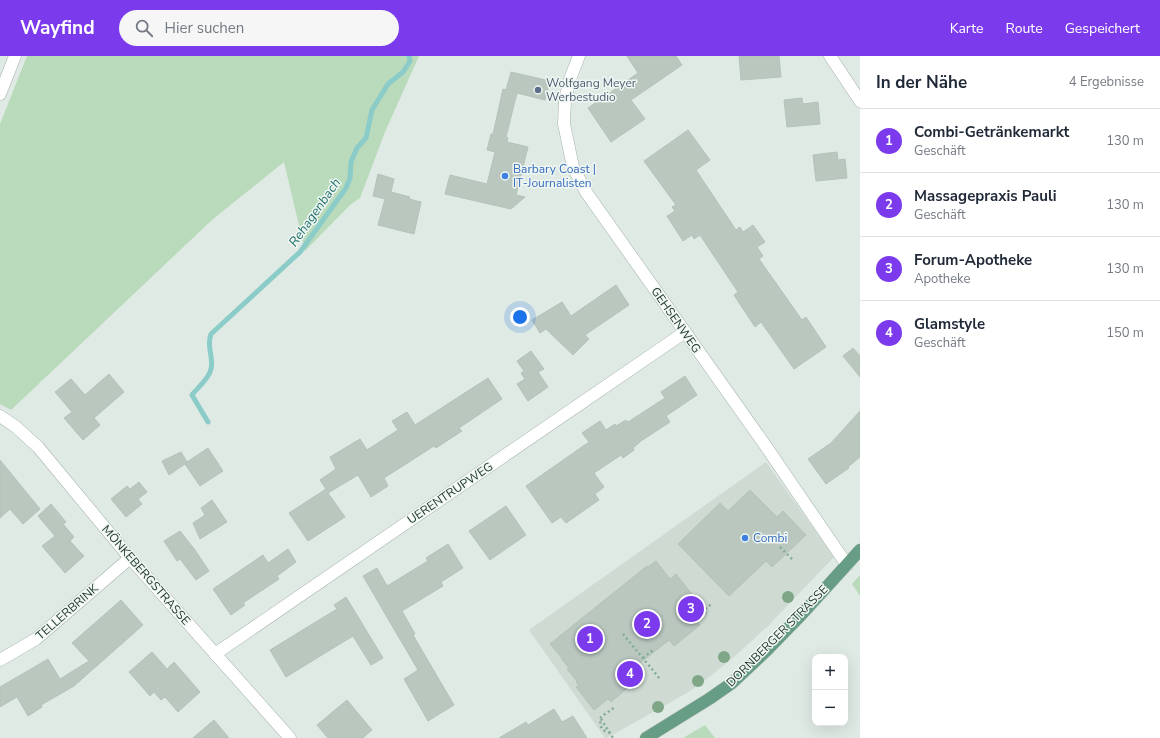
<!DOCTYPE html>
<html lang="de">
<meta charset="utf-8">
<style>
:root{--surface:#fff;--page:#f6f6f7;--text:#1f2937;--muted:#747a83;--line:#e0e1e3;--accent:#7c3aed}
body{margin:0;font-family:"Nunito Sans",sans-serif;background:var(--page);color:var(--text)}
.controls{position:absolute;right:12px;bottom:12px;display:grid;overflow:hidden;border-radius:8px;box-shadow:0 4px 16px #0002}
.controls button{width:36px;height:36px;display:grid;place-items:center;padding:0;border:0;border-bottom:1px solid var(--line);background:var(--surface);color:var(--text);font:20px sans-serif}
.you{position:absolute;left:520px;top:261px;width:14px;height:14px;margin:-10px;border:3px solid #fff;border-radius:50%;background:#1a73e8;box-shadow:0 0 0 6px #1a73e833}
.badge{display:grid;place-items:center;width:26px;height:26px;border-radius:50%;background:var(--accent);color:#fff;font-size:13px;font-weight:700}
.pin{position:absolute;translate:-50% -50%;border:2px solid #fff;box-shadow:0 1px 4px #0006}
.list{margin:0;padding:0;list-style:none}
h2{display:flex;justify-content:space-between;align-items:center;height:52px;margin:0;padding:0 16px;font-size:17px}
h2 small{font-size:13px;font-weight:400;color:var(--muted)}
.list li{display:grid;grid-template-columns:26px 1fr auto;gap:12px;align-items:center;box-sizing:border-box;height:64px;padding:0 16px;border-top:1px solid var(--line)}
.list b{display:block;font-size:15px;white-space:nowrap}
.list p{margin:0;font-size:13px;white-space:nowrap;color:var(--muted)}
.list em{font-size:13px;font-style:normal;color:var(--muted)}
.icon{flex:none;width:22px;height:22px;fill:none;stroke:currentColor;stroke-width:2;stroke-linecap:round;stroke-linejoin:round}
.map{position:relative;flex:none;width:860px;height:682px;overflow:hidden}
header{display:flex;align-items:center;gap:24px;box-sizing:border-box;height:56px;padding:0 20px;background:var(--accent);color:#fff}
header strong{font-size:19px}
nav{display:flex;gap:22px;margin-inline-start:auto;font-size:14px}
.search{width:280px;height:36px;background:var(--page);display:flex;align-items:center;gap:10px;box-sizing:border-box;padding:0 14px;border-radius:22px;color:var(--muted);font-size:15px}
main{display:flex}
aside{flex:1;background:var(--surface)}
.map>svg:first-child{display:block}
.built{fill:#cedad2}
.green{fill:#badabc}
.lines{fill:none;stroke-linecap:round;stroke-linejoin:round}
.stream{stroke:#8bccc9;stroke-width:5}
.building{fill:#b9c7bf;stroke:#b3c3b9}
.minor-casing{stroke:#a3b1aa;stroke-width:13}
.major-casing{stroke:#bdc4c0;stroke-width:13}
.path{stroke:#82ac96;stroke-width:2.5;stroke-dasharray:2 3;stroke-linecap:butt}
.minor{stroke:#fff;stroke-width:12}
.major{stroke:#679d84;stroke-width:12}
.tree{fill:#7fa686}
.service-dot{fill:#5c6f8a;stroke:#f0f7f2;stroke-width:1.5}
.shop-dot{fill:#3f7fe0;stroke:#f0f7f2;stroke-width:1.5}
.labels{text-anchor:middle;stroke-width:3;stroke-linejoin:round;paint-order:stroke}
.service-label{font-size:12px;fill:#4e5e75;stroke:#f0f7f2;text-anchor:start}
.shop-label{font-size:12px;fill:#366cbe;stroke:#f0f7f2;text-anchor:start}
.street-label{font-size:12px;fill:#22392e;stroke:#f0f7f2}
.water-label{font-size:13px;font-style:italic;fill:#20716f;stroke:#f0f7f2}
</style>
<header>
<strong>Wayfind</strong>
<div class="search"><svg class="icon" aria-label="search" viewBox="0 0 24 24"><circle cx="10" cy="10" r="6"/><path d="M15 15l6 6"/></svg>Hier suchen</div>
<nav><a>Karte</a><a>Route</a><a>Gespeichert</a></nav>
</header>
<main>
<div class="map">
<svg width="860" height="682" viewBox="0 0 860 682">
<rect width="100%" height="100%" fill="#e0eae4"/>
<polygon class="built" points="766,406 834,501 767,571 734,601 703,626 687,637 607,682 605,682 529,574"/>
<g class="green">
<polygon points="27,0 419,0 385,76 360,142 350,149 305,195 284,106 212,164 11,354 0,348 0,68"/>
<polygon points="860,519 860,540 852,528"/>
<polygon points="705,669 715,682 683,682"/>
</g>
<g class="lines">
<path class="stream" d="M208 366 192 339C198 331 209 323 211 313 214 301 206 291 211 278L300 196 346 132 350 122 351 106 357 92 366 82 372 54 388 28 403 16 410 5 409 0"/>
</g>
<g class="building">
<polygon points="627,0 676,0 682,9 631,44 645,63 611,86 588,52 638,17"/>
<polygon points="739,0 779,0 781,21 741,24"/>
<polygon points="511,16 550,25 545,44 517,37 506,81 508,82 507,86 528,91 516,139 525,141 511,153 445,138 450,119 487,128 495,96 487,94 491,78 493,78 503,33 506,34"/>
<polygon points="802,42 803,48 818,46 820,68 787,71 784,44"/>
<polygon points="688,74 710,104 696,114 736,174 740,171 743,176 753,169 765,186 757,191 763,200 759,203 802,264 806,261 826,291 794,313 761,266 755,271 734,239 738,236 700,179 694,183 692,179 683,185 667,160 675,155 672,151 676,149 644,105"/>
<polygon points="837,96 838,104 845,103 847,122 816,125 813,99"/>
<polygon points="378,118 394,123 391,136 410,141 409,143 421,146 414,178 378,169 385,143 373,140"/>
<polygon points="616,229 629,249 585,279 589,283 573,299 546,273 540,277 532,264 562,246 571,260"/>
<polygon points="853,292 860,300 860,321 843,300"/>
<polygon points="531,295 544,313 538,316 548,331 528,345 517,328 525,323 521,317 524,315 517,305"/>
<polygon points="109,318 124,336 94,362 100,369 83,384 64,362 72,356 55,336 71,323 85,339"/>
<polygon points="685,320 697,339 666,360 670,366 641,385 633,392 634,394 623,402 621,399 594,417 604,431 595,438 599,444 566,467 561,461 552,467 526,430 589,386 582,377 600,365 606,374 615,368 616,370 626,364 628,366 665,342 661,336"/>
<polygon points="488,322 502,343 459,372 462,375 436,392 434,390 384,422 388,430 371,441 358,419 328,437 345,461 308,485 289,457 326,433 320,424 336,413 330,401 360,383 367,394 398,374 392,365 407,356 415,369"/>
<polygon points="860,355 860,401 848,411 849,412 826,428 808,403 831,387"/>
<polygon points="208,392 223,415 200,430 185,408 169,419 162,405 181,396 187,406"/>
<polygon points="0,404 40,453 23,468 10,453 0,462"/>
<polygon points="139,426 147,436 138,443 142,448 126,461 111,443 127,430 130,433"/>
<polygon points="750,434 777,461 783,455 806,479 772,511 766,505 729,540 678,488 720,447 728,455"/>
<polygon points="212,444 227,466 200,483 193,467 205,459 201,452"/>
<polygon points="51,448 66,466 63,468 74,481 70,485 84,500 65,517 42,490 55,480 38,460"/>
<polygon points="506,450 526,479 490,504 469,475"/>
<polygon points="180,475 195,494 209,515 196,524 180,503 177,505 164,485"/>
<polygon points="448,488 463,512 441,526 443,530 402,555 415,578 413,579 454,649 428,665 404,623 418,614 363,520 377,512 387,530 428,505 426,502"/>
<polygon points="288,493 296,506 277,520 279,523 243,547 245,549 231,559 213,533 263,499 268,507"/>
<polygon points="656,505 670,523 676,518 707,557 697,565 700,569 674,590 669,584 635,611 642,620 611,646 608,643 594,654 576,631 579,629 576,626 577,625 567,613 569,612 561,602 562,602 550,588 647,510 648,511"/>
<polygon points="346,541 383,602 371,609 353,580 286,621 270,594 337,553 334,549"/>
<polygon points="121,544 143,569 74,630 41,649 42,651 28,660 17,641 0,651 0,631 48,603 60,623 89,605 72,587"/>
<polygon points="152,596 167,613 174,606 200,636 178,656 165,641 161,644 154,636 150,640 129,616"/>
<polygon points="347,644 372,674 363,682 328,682 317,669"/>
<polygon points="554,653 562,666 573,660 587,682 499,682 526,666 528,669"/>
<polygon points="214,664 229,682 193,682"/>
</g>
<g class="lines">
<g class="minor-casing">
<g id="minor">
<polyline points="579,0 570,23 565,44 564,68 573,111 586,136 765,389 847,509"/>
<polyline points="830,0 860,45"/>
<polyline points="0,38 15,0"/>
<polyline points="0,360 16,371 38,391 130,502 290,682"/>
<polyline points="215,598 685,276"/>
<polyline points="0,604 36,583 130,502"/>
</g>
</g>
<g class="major-casing">
<polyline id="major" points="646,682 709,643 732,627 765,596 802,558 860,494"/>
</g>
<g class="path">
<polyline points="780,491 793,504"/>
<polyline points="705,553 713,547"/>
<polyline points="623,578 660,623"/>
<polyline points="643,602 653,594"/>
<polyline points="601,663 613,682"/>
<polyline points="610,677 603,674 600,669 601,661 615,651"/>
</g>
<use href="#minor" class="minor"/>
<use href="#major" class="major"/>
</g>
<g class="tree">
<circle cx="788" cy="541" r="6"/>
<circle cx="724" cy="601" r="6"/>
<circle cx="698" cy="625" r="6"/>
<circle cx="658" cy="651" r="6"/>
</g>
<circle class="service-dot" cx="538" cy="34" r="4"/>
<g class="shop-dot">
<circle cx="505" cy="120" r="4"/>
<circle cx="745" cy="482" r="4"/>
</g>
<g class="labels">
<g class="service-label">
<text x="546" y="31">Wolfgang Meyer<tspan x="546" dy="14">Werbestudio</tspan></text>
</g>
<g class="shop-label">
<text x="513" y="117">Barbary Coast |<tspan x="513" dy="14">IT-Journalisten</tspan></text>
<text x="753" y="486">Combi</text>
</g>
<g class="street-label">
<text transform="translate(676 264) rotate(55)" y="4">GEHSENWEG</text>
<text transform="translate(450 437) rotate(-34)" y="4">UERENTRUPWEG</text>
<text transform="translate(146 519) rotate(49)" y="4">MÖNKEBERGSTRASSE</text>
<text transform="translate(67 556) rotate(-41)" y="4">TELLERBRINK</text>
<text transform="translate(777 580) rotate(-45)" y="4">DORNBERGER STRASSE</text>
</g>
<g class="water-label">
<text transform="translate(314 156) rotate(-55)" y="5">Rehagenbach</text>
</g>
</g>
</svg>
<div class="controls">
<button>+</button>
<button>−</button>
</div>
<div class="you"></div>
<div class="pin badge" style="left:590px;top:583px">1</div>
<div class="pin badge" style="left:647px;top:568px">2</div>
<div class="pin badge" style="left:691px;top:553px">3</div>
<div class="pin badge" style="left:630px;top:618px">4</div>
</div>
<aside>
<h2>In der Nähe<small>4 Ergebnisse</small></h2>
<ul class="list">
<li><span class="badge">1</span><div><b>Combi-Getränkemarkt</b><p>Geschäft</p></div><em>130 m</em></li>
<li><span class="badge">2</span><div><b>Massagepraxis Pauli</b><p>Geschäft</p></div><em>130 m</em></li>
<li><span class="badge">3</span><div><b>Forum-Apotheke</b><p>Apotheke</p></div><em>130 m</em></li>
<li><span class="badge">4</span><div><b>Glamstyle</b><p>Geschäft</p></div><em>150 m</em></li>
</ul>
</aside>
</main>
